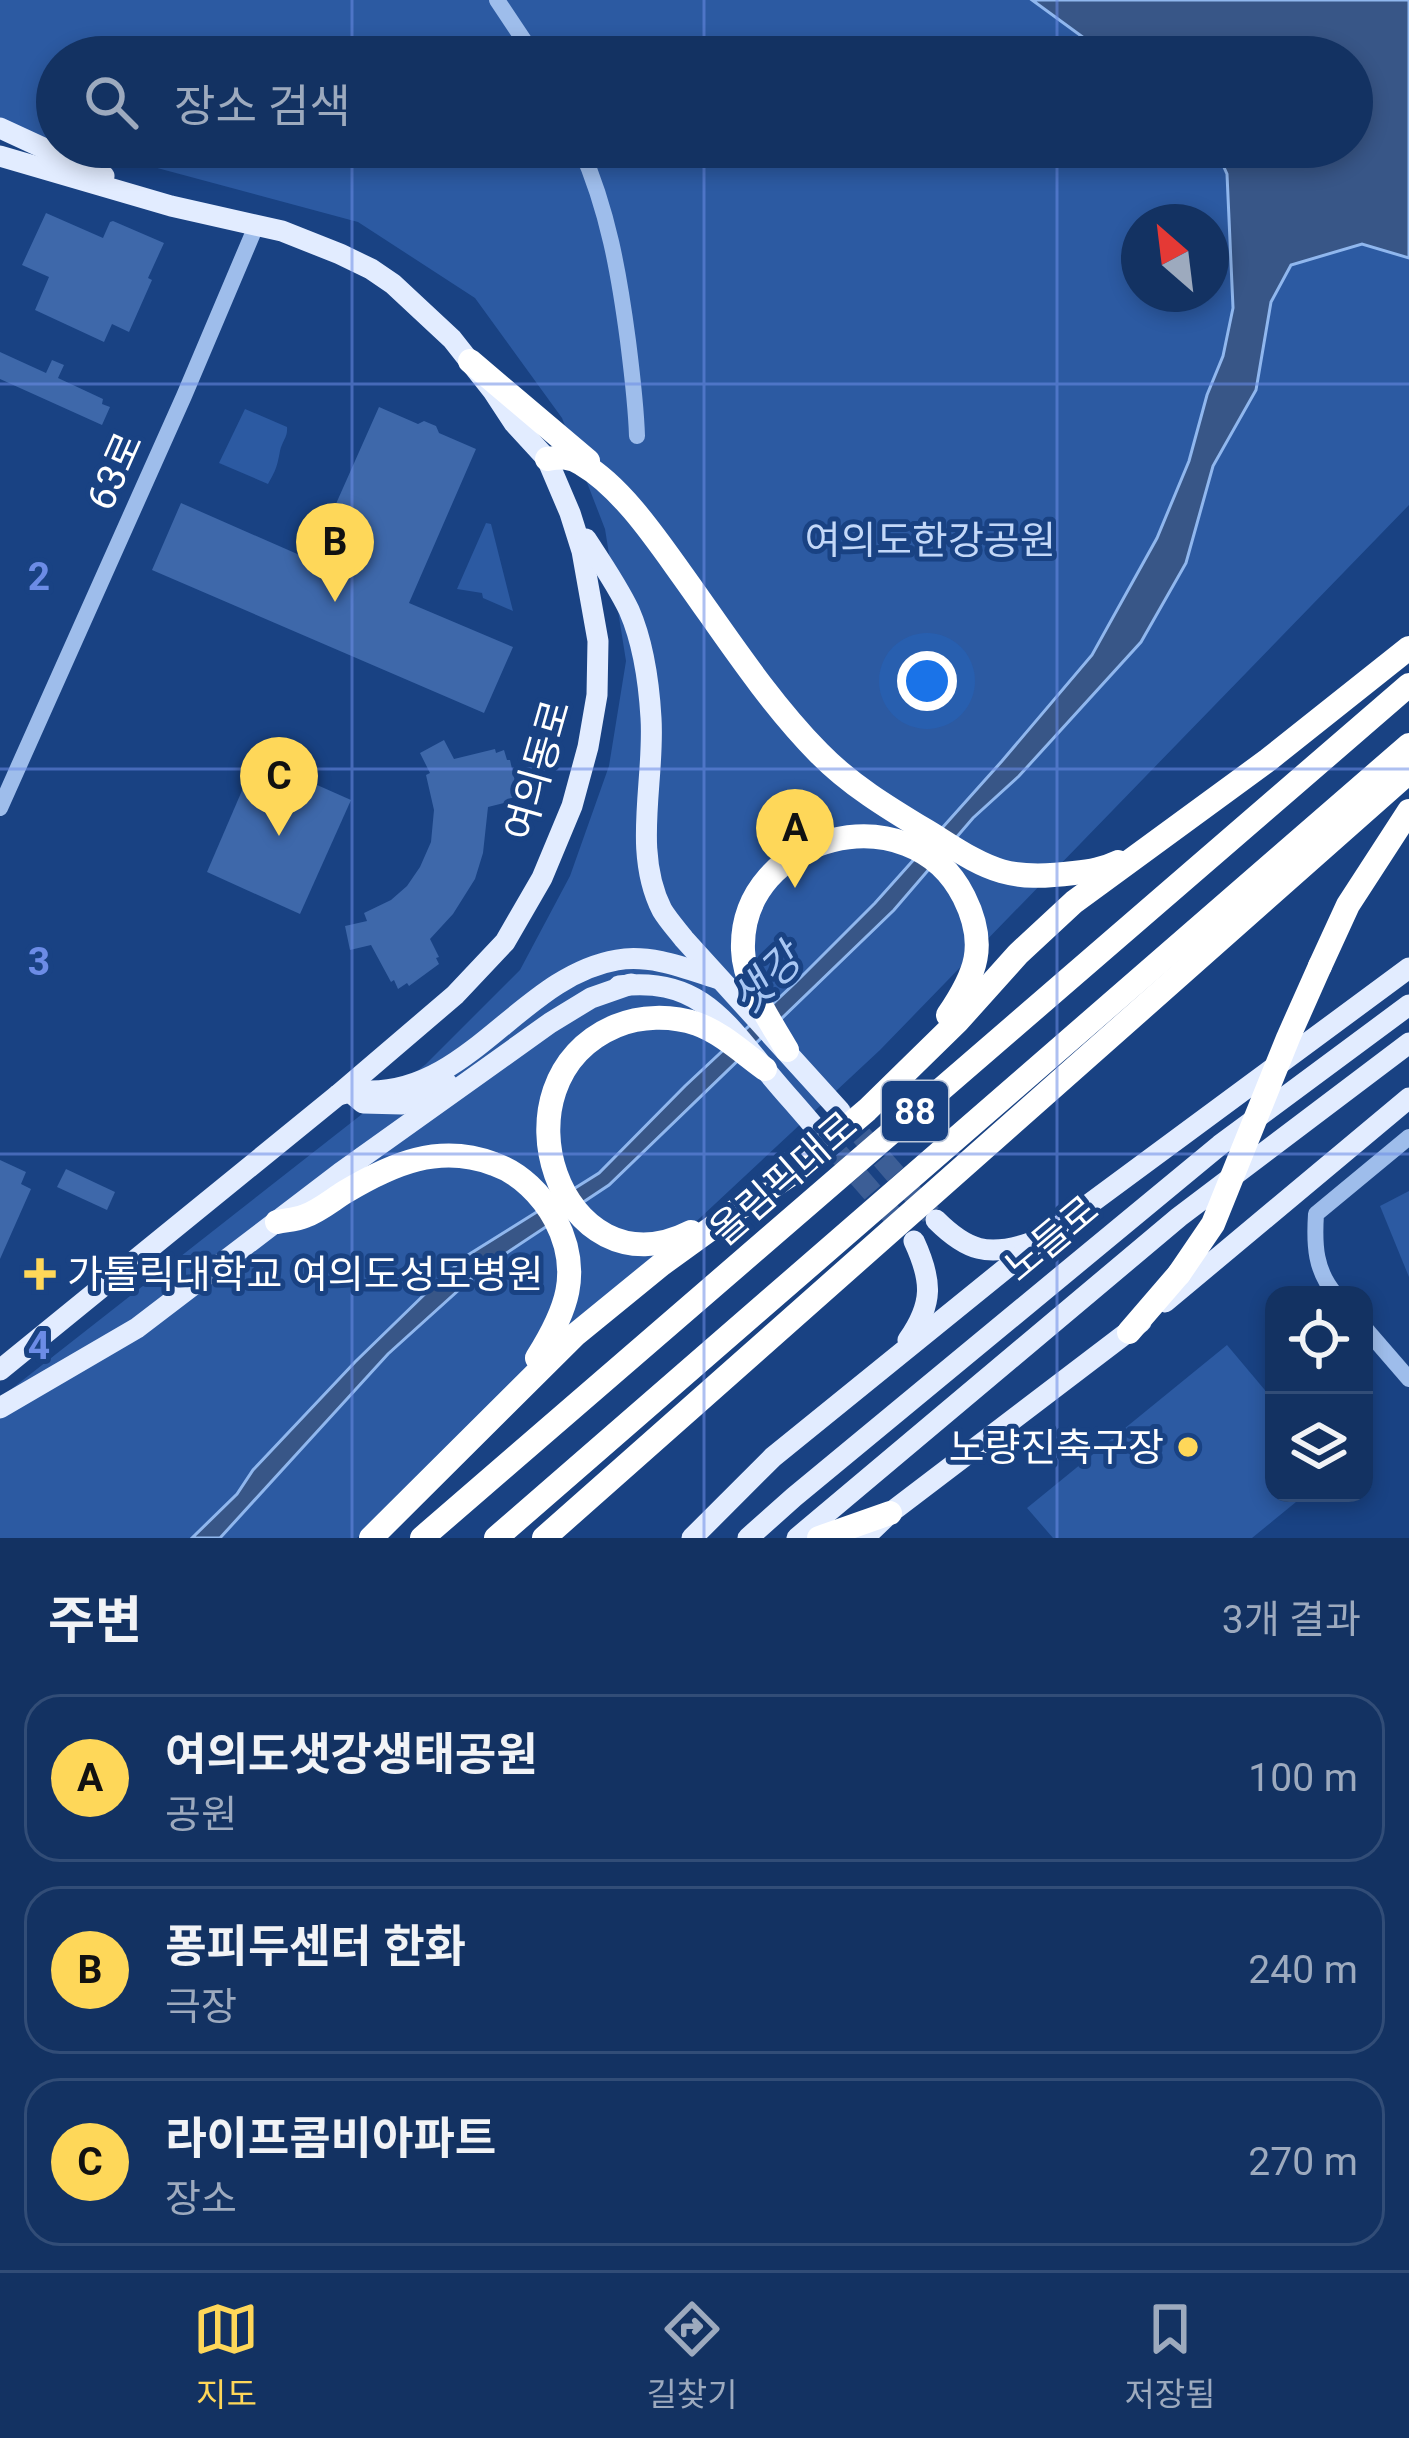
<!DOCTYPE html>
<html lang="ko">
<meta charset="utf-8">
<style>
:root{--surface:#133262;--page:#203e6b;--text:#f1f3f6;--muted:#9daabe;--line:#324d77;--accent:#fed759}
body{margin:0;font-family:Roboto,"Noto Sans KR",sans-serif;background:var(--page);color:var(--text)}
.controls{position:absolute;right:36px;bottom:36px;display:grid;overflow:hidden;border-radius:24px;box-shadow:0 6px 18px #0003}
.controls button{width:108px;height:108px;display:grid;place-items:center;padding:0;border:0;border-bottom:3px solid var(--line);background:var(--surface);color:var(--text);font:60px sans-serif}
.compass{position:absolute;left:1121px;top:204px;width:108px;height:108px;border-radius:50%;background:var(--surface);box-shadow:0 6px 18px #0003;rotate:332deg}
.you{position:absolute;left:927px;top:681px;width:42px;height:42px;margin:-30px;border:9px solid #fff;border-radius:50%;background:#1a73e8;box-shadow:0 0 0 18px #1a73e833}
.badge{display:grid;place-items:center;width:78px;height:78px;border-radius:50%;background:var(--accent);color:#111;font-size:39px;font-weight:700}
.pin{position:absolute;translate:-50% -99px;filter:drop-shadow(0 3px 6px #0008)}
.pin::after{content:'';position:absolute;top:63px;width:42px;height:36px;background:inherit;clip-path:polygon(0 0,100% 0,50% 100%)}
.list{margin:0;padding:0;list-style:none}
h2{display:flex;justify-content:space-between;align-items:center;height:156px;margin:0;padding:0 48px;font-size:51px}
h2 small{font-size:39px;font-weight:400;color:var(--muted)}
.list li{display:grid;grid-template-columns:78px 1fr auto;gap:36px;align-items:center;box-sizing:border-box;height:168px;margin:0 24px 24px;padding:0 24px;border:3px solid var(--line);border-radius:36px}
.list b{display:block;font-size:45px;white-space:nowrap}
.list p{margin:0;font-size:39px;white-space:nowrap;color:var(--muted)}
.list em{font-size:39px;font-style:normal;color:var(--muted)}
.icon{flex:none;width:66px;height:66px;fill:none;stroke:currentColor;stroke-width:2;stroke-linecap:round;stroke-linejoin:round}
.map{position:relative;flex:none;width:1409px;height:1538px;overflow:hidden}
.search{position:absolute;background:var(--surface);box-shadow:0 6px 18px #0003;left:36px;right:36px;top:36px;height:132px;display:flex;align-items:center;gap:30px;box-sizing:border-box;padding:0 42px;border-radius:66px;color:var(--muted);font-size:45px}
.sheet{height:732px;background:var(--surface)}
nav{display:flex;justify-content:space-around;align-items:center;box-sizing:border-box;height:168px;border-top:3px solid var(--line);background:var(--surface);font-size:33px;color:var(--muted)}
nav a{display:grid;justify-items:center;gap:6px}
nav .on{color:var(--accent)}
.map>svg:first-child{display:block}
.green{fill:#2c5aa2;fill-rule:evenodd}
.water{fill:#385687;stroke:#90b7ee;stroke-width:3}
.building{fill:#3e68aa}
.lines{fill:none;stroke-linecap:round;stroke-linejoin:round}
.major-tunnel{stroke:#3c5e96;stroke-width:21;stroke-dasharray:21 10;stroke-linecap:butt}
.minor{stroke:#9ebdeb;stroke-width:16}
.major{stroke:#e2ecff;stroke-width:21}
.highway{stroke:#fff;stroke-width:24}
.highway-bridge{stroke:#fff;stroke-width:24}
.grid{fill:none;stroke:#6c8ce6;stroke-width:3;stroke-opacity:0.55}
.poi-dot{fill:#fed759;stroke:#194283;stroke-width:4.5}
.labels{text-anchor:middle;stroke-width:10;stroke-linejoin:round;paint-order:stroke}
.shield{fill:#194283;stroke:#bac6da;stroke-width:3}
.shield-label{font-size:36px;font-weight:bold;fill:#fff}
.street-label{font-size:39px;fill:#fff;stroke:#194283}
.park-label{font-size:39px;fill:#c3d8f8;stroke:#194283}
.poi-label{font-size:39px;fill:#fff;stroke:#194283;text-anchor:start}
.water-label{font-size:42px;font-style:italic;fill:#a9c7f3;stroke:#194283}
.grid-label{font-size:39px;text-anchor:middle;font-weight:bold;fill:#6c8ce6;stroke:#194283;stroke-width:10;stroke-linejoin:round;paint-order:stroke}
</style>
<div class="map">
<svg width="1409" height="1538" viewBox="0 0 1409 1538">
<rect width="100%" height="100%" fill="#194283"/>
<g class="green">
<polygon points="0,0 1032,0 1110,57 57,57 57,141 0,126"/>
<path d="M79 147H1212L1218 154 1227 174 1362 244 1409 258V505L880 1050 357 1538H0V1398L426 1064 520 970 570 876 609 766 626 661 605 529 562 418 475 298 358 222ZM1139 222H1211V294H1139Z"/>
<path d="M245 409 287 427C288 437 282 441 280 451 277 467 276 470 268 484L219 463Z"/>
<polygon points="486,523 491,524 513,611 483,598 482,593 457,589"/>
<polygon points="1409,1191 1409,1277 1380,1206"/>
<polygon points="1227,1345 1274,1401 1274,1493 1307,1493 1252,1538 1053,1538 1027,1508"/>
</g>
<polygon class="water" points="1032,0 1409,0 1409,258 1362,244 1291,265 1271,302 1256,390 1213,466 1186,563 1141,642 1019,776 973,818 894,910 609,1185 481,1270 388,1354 220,1538 192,1538 237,1494 253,1470 355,1362 430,1289 468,1255 599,1173 685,1086 795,983 875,903 1002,761 1092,655 1157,538 1189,461 1207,395 1223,356 1233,308 1227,174 1218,154 1212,147 1352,147 1352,57 1110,57"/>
<g class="building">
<polygon points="46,213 103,238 110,222 113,221 164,243 148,278 152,280 129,332 112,324 104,342 35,310 49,277 22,265"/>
<polygon points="0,352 46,373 52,360 64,365 58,378 103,399 102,404 110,407 102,425 0,379"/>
<polygon points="379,407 418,424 424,421 436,426 439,433 476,449 409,603 513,647 484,713 152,570 181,503 311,560"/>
<polygon points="444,740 454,759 495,749 496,753 504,750 507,760 510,760 516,786 513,787 516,797 507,799 508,802 488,807 483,853 475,879 453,914 430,939 439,957 436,958 439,964 409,986 407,983 398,989 394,980 391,982 371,945 350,950 345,926 367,921 364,913 391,900 407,886 420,867 431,842 434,810 426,775 430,773 420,753"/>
<polygon points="256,758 351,800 300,914 207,872"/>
<polygon points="0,1160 26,1172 21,1184 31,1189 0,1259"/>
<polygon points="66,1169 115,1192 107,1210 57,1187"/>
</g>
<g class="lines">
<g class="major-tunnel">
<polyline points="841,1112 931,1215"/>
<polyline points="818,1130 892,1215"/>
</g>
<g class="minor">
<polyline points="497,0 535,57"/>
<path d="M580 147C608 210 619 273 628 341 632 373 636 404 637 436"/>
<polyline points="0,808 184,396 256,226"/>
<path d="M1336 1295C1315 1271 1314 1245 1316 1214L1409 1137"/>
<polyline points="1364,1327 1409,1379"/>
</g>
<g class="major">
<polyline points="0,128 104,176"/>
<polyline points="0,156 171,206 282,231 340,254 371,269 393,284 452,339 493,391 514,423 547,459 570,513 582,551 598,641 597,695 588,747 572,806 542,878 505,942 455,995 338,1095 0,1370"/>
<path d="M586 539C601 562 617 585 629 610 643 642 649 684 651 718 655 781 632 851 662 910 668 920 677 930 684 939L840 1111"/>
<path d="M619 986C691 977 720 1013 761 1064 779 1087 799 1108 817 1130"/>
<path d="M367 1091C469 1094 522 976 617 960 650 954 685 968 716 978"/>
<polyline points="338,1095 350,1092 363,1103 402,1104 447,1083"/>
<path d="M936 1220C967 1251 988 1257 1030 1243"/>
<polyline points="1165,1302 1409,1098"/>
<path d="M908 1340C934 1303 932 1280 914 1241"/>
<polyline points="0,1408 137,1328 340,1173 550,1023 591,998 631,984"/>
<polyline points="692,1538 773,1457 1042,1239 1409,968"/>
<polyline points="748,1538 794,1497 1220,1145 1409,1005"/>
<polyline points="797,1538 1179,1217 1409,1043"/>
<polyline points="864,1538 890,1513 1141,1322"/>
</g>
<g class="highway">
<polyline points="470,361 588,461"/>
<path d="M547 459C561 457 570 456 582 464 620 486 655 537 680 572 724 633 766 699 819 753 853 788 897 813 938 838 991 872 1010 881 1074 873 1091 871 1103 869 1118 862"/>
<polyline points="1320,966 1348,905 1409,811"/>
<path d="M787 1050C770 1020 744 985 743 950 739 834 911 791 964 897 988 945 976 974 948 1015"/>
<path d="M277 1222C286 1220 296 1220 305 1216 319 1211 332 1200 345 1192 392 1164 439 1143 494 1164 520 1173 542 1195 555 1219 583 1272 566 1312 537 1358"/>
<path d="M691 1232C561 1298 486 1081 616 1026 640 1016 671 1015 697 1024 722 1033 744 1054 765 1069"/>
<polyline points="1129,1332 1179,1274"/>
<polyline points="371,1538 575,1335 662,1264 738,1209 793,1173 867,1110 957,1022 1018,954 1074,902 1268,760 1409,648"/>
<polyline points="422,1538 1409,685"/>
<polyline points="496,1538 1409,745"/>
<polyline points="544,1538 1409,772"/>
<polyline points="819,1538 890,1513"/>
</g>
<polyline class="highway-bridge" points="1179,1274 1213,1224 1288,1038 1320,966"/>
</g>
<path class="grid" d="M352 0V57M704 0V57M1057 0V57M352 147V1538M704 147V1538M1057 147V1538M0 384H1409M0 769H1409M0 1154H1409"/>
<g class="poi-dot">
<path d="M34 1256h12v12h12v12h-12v12h-12v-12h-12v-12h12z"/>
<circle cx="1188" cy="1447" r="12"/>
</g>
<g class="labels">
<rect class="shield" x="882" y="1081" width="66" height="60" rx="9"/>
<g class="shield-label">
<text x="915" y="1124">88</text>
</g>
<g class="street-label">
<text transform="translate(114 471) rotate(-66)" y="14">63로</text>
<text transform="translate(537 770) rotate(-74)" y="14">여의동로</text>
<text transform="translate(783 1178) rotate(-41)" y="14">올림픽대로</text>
<text transform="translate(1051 1238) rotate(-40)" y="14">노들로</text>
</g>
<g class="park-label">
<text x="930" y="554">여의도한강공원</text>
</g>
<g class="poi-label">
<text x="67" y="1288">가톨릭대학교 여의도성모병원</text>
<text x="1164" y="1461" text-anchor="end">노량진축구장</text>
</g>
<g class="water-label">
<text transform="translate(766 979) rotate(-44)" y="15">샛강</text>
</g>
</g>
<g class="grid-label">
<text x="39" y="590">2</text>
<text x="39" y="975">3</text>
<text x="39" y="1359">4</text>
</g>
</svg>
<div class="controls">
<button><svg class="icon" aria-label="locate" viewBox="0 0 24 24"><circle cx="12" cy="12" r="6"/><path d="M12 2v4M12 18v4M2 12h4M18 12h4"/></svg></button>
<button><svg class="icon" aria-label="layers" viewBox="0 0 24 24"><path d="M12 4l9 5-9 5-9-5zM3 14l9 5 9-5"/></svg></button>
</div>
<svg class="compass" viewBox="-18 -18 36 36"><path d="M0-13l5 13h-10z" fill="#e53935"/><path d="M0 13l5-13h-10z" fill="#9daabe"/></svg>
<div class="you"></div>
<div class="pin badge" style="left:795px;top:888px">A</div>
<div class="pin badge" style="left:335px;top:602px">B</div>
<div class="pin badge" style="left:279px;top:836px">C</div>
<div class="search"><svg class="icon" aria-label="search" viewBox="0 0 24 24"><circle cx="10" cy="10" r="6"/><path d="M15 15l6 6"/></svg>장소 검색</div>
</div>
<section class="sheet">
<h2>주변<small>3개 결과</small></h2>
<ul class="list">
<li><span class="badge">A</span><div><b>여의도샛강생태공원</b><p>공원</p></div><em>100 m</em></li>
<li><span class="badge">B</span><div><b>퐁피두센터 한화</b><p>극장</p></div><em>240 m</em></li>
<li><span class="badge">C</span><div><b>라이프콤비아파트</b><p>장소</p></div><em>270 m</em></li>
</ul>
</section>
<nav>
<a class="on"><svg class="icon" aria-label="map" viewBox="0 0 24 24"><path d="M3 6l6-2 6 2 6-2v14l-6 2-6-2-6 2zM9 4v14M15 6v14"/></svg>지도</a>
<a><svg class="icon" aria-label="directions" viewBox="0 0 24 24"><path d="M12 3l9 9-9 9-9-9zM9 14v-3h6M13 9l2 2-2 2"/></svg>길찾기</a>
<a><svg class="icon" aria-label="saved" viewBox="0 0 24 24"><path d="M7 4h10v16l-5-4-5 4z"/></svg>저장됨</a>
</nav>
